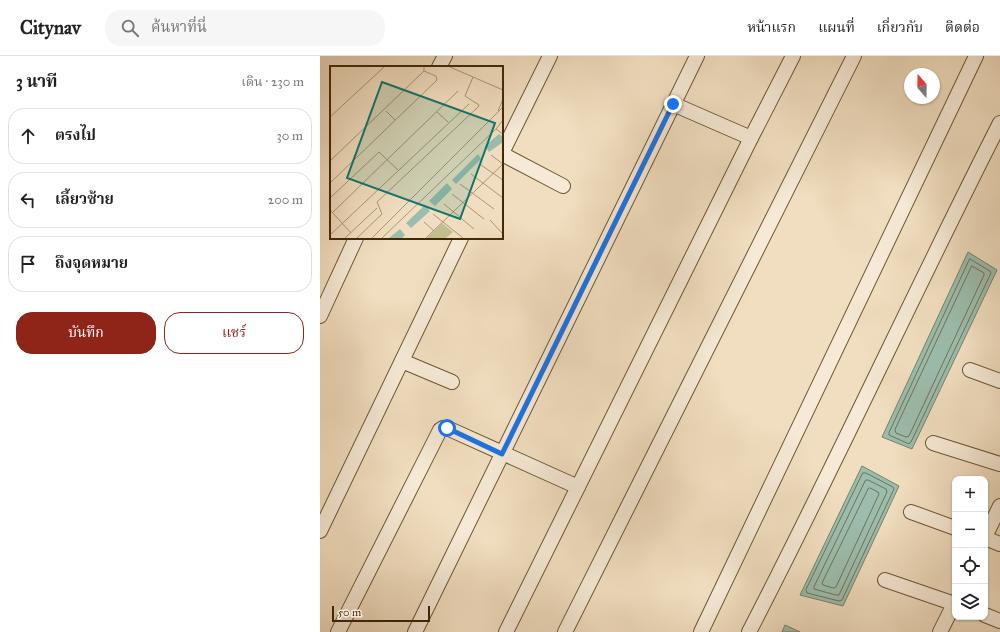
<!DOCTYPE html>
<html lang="th">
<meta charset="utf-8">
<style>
:root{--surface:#fff;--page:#f6f6f6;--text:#202124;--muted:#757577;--line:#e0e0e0;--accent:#8f2418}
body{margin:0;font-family:"IM FELL Great Primer","Noto Serif Thai",serif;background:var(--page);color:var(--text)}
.controls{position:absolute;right:12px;bottom:12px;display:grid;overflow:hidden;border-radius:8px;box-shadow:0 1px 3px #0004}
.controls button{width:36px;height:36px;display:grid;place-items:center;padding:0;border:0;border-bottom:1px solid var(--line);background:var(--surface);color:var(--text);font:20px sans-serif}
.compass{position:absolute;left:584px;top:12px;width:36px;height:36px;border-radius:50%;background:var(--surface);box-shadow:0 1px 3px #0004;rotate:340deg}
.scale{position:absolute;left:12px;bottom:10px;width:98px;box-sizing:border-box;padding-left:4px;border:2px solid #412908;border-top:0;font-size:11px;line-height:14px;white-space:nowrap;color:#412908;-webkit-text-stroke:3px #f6ead6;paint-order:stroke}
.stop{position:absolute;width:12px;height:12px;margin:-9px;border:3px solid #1a73e8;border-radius:50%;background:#fff}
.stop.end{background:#1a73e8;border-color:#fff;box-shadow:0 1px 4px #0008}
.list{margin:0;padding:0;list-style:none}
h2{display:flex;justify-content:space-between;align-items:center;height:52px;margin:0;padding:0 16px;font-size:17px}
h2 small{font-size:13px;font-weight:400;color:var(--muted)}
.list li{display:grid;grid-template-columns:26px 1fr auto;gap:12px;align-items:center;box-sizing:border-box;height:56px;margin:0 8px 8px;padding:0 8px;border:1px solid var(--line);border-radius:16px}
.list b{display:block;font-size:15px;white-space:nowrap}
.list em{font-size:13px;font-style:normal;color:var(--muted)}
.actions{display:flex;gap:8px;padding:12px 16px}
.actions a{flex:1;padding:9px 0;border:1px solid var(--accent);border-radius:16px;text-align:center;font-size:14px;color:var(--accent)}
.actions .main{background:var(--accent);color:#fff}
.icon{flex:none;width:22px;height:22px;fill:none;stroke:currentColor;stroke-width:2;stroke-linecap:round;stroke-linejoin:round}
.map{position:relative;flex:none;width:680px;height:576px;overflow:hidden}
header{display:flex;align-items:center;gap:24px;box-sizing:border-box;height:56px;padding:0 20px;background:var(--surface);border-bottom:1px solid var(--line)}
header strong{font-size:19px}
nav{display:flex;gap:22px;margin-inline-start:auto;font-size:14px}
.search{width:280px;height:36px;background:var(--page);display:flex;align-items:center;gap:10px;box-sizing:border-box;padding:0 14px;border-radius:16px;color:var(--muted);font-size:15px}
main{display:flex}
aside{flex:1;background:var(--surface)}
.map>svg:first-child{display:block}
.water{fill:#9cbdad;stroke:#78826b}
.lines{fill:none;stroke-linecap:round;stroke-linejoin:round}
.shore{stroke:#6e735a;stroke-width:1}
.minor-casing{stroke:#6d5636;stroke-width:16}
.minor{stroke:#f6ead6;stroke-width:14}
.route{stroke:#1a73e8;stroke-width:5}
.inset-road{fill:none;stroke:#ab9676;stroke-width:1}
.view{fill:#0f766e;fill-opacity:0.15;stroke:#0f766e;stroke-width:2}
.inset-edge{fill:none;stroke:#412908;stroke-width:2}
</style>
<header>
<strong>Citynav</strong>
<div class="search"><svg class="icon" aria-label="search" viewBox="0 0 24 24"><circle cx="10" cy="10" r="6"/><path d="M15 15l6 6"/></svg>ค้นหาที่นี่</div>
<nav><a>หน้าแรก</a><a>แผนที่</a><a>เกี่ยวกับ</a><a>ติดต่อ</a></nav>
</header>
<main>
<aside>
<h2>3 นาที<small>เดิน · 230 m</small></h2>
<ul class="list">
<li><svg class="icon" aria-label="ahead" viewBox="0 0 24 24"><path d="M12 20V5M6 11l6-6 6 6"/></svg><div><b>ตรงไป</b></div><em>30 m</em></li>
<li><svg class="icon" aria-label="left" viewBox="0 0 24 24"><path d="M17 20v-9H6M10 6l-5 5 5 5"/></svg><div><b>เลี้ยวซ้าย</b></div><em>200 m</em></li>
<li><svg class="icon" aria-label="arrive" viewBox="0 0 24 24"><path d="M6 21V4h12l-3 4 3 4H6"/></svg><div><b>ถึงจุดหมาย</b></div></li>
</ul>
<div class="actions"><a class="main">บันทึก</a><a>แชร์</a></div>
</aside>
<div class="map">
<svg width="680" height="576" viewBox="0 0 680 576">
<rect width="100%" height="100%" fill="#f1dec0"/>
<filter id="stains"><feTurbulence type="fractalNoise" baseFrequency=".005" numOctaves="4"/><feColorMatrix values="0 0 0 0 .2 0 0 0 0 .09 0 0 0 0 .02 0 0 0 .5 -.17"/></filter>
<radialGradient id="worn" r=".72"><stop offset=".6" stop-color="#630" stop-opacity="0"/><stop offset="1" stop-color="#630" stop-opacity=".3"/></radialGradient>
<g class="water">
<polygon points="648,196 677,214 592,393 562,381"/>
<polygon points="542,410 579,430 523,550 480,539"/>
<polygon points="465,569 480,576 462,576"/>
</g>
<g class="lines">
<g class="shore">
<polygon points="650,203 670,215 671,217 591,386 589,388 569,379 569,377"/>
<polygon points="652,210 664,217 664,219 589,380 586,381 576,377 575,374"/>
<polygon points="543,417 546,417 573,431 574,433 522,544 519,545 487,537 486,534"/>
<polygon points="546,424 548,424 566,433 567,436 519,539 516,539 494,533 494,531"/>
<polygon points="550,432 558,436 559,438 516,531 513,532 503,529 502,527 548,433"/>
</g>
<g class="minor-casing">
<g id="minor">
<polyline points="119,11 125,0"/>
<polyline points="353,48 431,82"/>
<polyline points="182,97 230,0"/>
<polyline points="182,98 243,130"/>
<polyline points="0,260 36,182"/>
<polyline points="82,305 132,326"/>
<polyline points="650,314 680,325"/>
<polyline points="613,387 680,408"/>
<polyline points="591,456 635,472"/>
<polyline points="0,475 141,182"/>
<polyline points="665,481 680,450"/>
<polyline points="665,482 680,488"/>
<polyline points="565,524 635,548"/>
<polyline points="665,559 680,565"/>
<polyline points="18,576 120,374 123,372 127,372 258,431"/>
<polyline points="95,576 377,0"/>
<polyline points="186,576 431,82 473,0"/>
<polyline points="245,576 534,0"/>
<polyline points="381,576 656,0"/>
<path d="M429 576C516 408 594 236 680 67"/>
<polyline points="620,576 635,546"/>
</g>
</g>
<use href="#minor" class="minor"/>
</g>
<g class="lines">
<polyline class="route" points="127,372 182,398 353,48"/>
</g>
<g transform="translate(10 10)">
<rect width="173" height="173" fill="#f1dec0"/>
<path d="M112 157 123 166 116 172H97Z" fill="#c2bf8d"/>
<path d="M169 68 173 71V76L159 86 155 80ZM148 88 151 93 126 118 122 114ZM117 117 122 123 105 140 99 135ZM95 139 100 145 81 162 76 157ZM70 163 75 169 72 172H59Z" fill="#9cbdad"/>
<path class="inset-road" d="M120 1 173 24M56 45 65 54M168 45 173 33M107 46 118 56M0 51 54 1M173 54 166 63 173 68M161 89 173 98M0 95 94 5V1M151 99 173 114M141 108 173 132M0 117 107 14 106 10 94 5M130 118 164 143M122 128 154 153M0 132 49 86 68 104M114 138 144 163M0 144 21 167M2 147 128 25M103 148 133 172M160 154 173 168M94 156 104 165M0 169 139 38M15 172 47 142M27 172 52 148 47 136 148 41 149 39 135 30 143 11M42 172 173 41M52 172 166 63M96 172 173 98"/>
<path class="view" d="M52 16 165 57 130 153 17 112Z"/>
<rect width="173" height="173" class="inset-edge"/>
</g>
<rect width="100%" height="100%" filter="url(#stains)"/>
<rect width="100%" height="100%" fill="url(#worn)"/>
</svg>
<div class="controls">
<button>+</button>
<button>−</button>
<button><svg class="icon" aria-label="locate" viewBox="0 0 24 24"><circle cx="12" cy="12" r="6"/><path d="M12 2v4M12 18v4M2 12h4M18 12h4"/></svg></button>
<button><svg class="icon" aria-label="layers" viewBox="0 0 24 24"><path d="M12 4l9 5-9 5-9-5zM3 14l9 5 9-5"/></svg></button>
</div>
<svg class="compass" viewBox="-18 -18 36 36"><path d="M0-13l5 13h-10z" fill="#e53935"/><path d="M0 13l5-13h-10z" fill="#757577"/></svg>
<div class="scale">50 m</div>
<div class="stop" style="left:127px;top:372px"></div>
<div class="stop end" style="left:353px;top:48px"></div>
</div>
</main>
